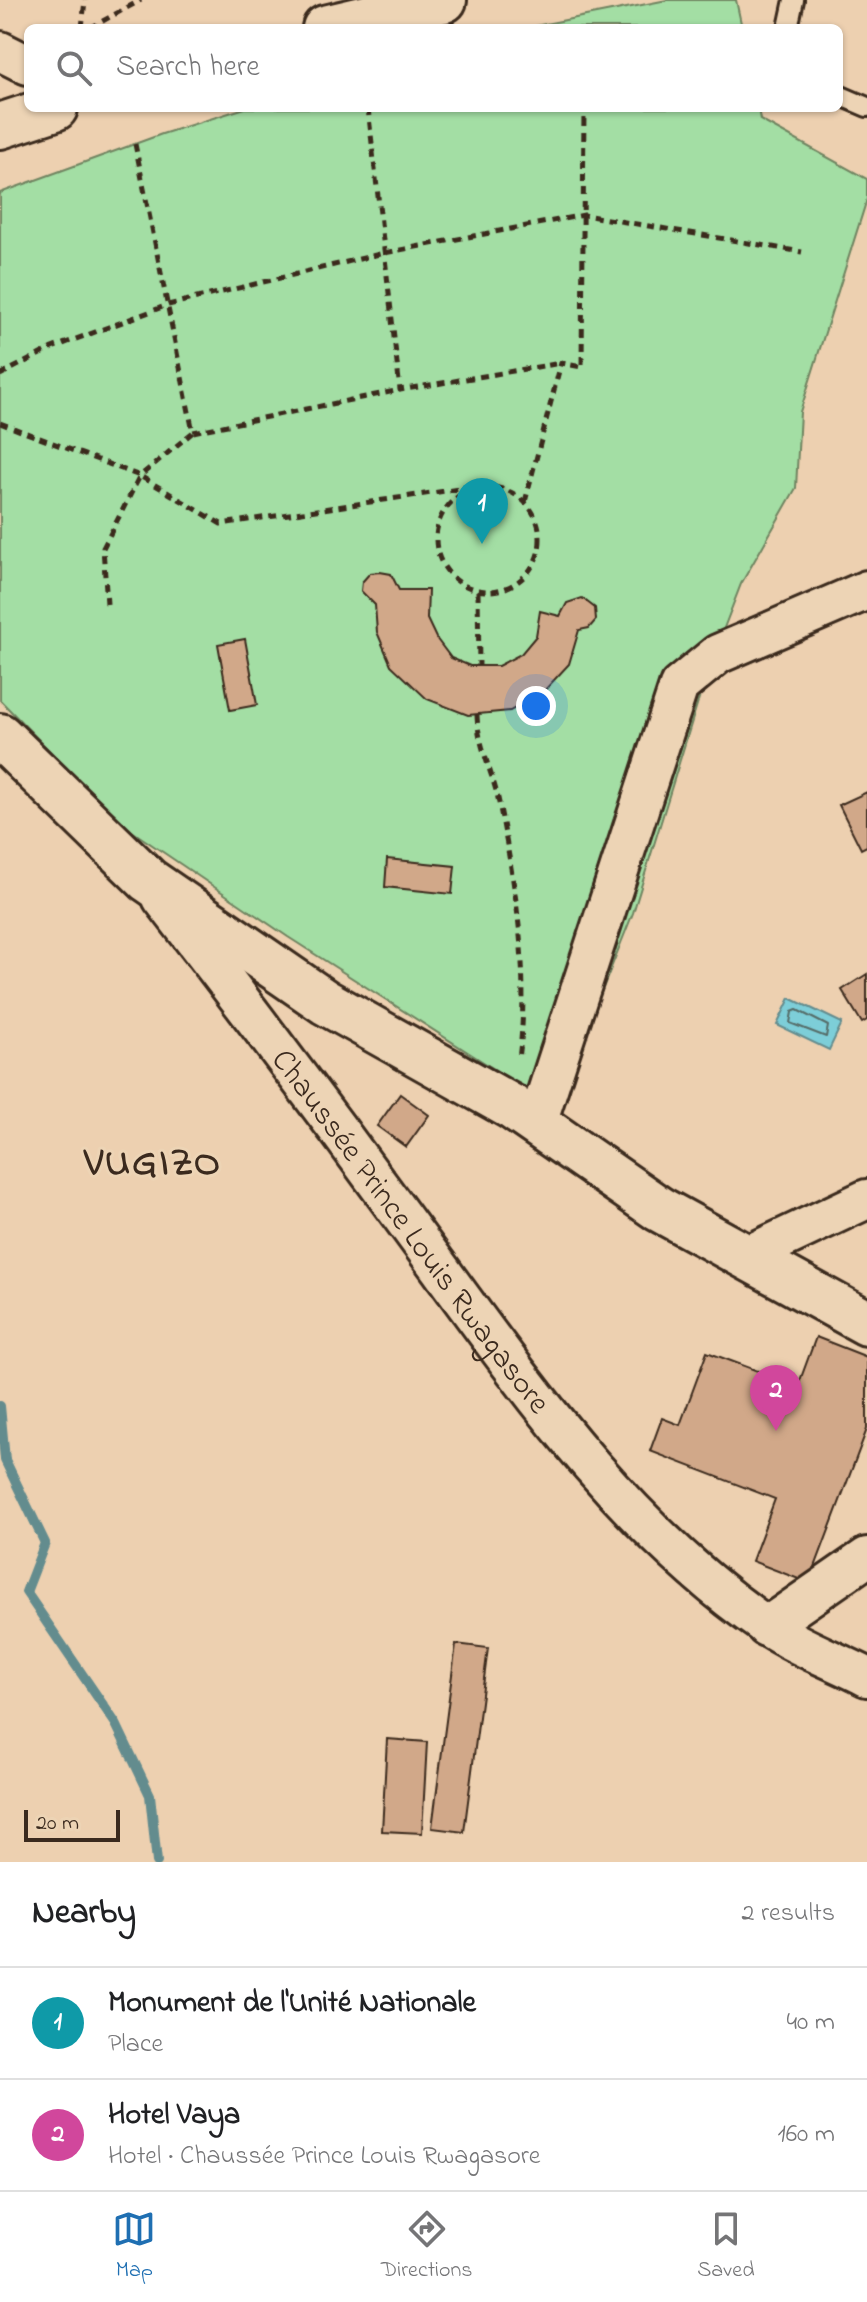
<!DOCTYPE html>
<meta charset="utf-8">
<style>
:root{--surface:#fff;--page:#f6f6f6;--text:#202124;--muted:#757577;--line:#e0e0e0;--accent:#1f6fb2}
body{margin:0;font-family:"Indie Flower",sans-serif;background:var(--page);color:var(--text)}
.scale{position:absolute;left:24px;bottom:20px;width:96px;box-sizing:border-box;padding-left:8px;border:4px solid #3b2a1e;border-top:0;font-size:22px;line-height:28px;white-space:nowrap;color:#3b2a1e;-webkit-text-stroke:6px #edd4b5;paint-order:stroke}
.you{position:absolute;left:536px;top:706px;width:28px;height:28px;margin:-20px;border:6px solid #fff;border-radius:50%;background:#1a73e8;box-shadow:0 0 0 12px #1a73e833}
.badge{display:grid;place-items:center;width:52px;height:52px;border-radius:50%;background:var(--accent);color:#fff;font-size:26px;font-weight:700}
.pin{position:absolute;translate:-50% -66px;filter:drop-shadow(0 2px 4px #0008)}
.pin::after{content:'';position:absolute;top:42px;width:28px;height:24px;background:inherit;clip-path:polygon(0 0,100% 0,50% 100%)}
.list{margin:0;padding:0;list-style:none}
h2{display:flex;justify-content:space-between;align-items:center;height:104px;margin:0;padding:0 32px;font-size:34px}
h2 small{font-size:26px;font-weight:400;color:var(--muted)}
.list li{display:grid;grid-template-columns:52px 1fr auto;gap:24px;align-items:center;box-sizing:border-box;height:112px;padding:0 32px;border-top:2px solid var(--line)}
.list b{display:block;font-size:30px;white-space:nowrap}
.list p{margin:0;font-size:26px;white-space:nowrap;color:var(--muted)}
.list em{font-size:26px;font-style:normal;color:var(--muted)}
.icon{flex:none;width:44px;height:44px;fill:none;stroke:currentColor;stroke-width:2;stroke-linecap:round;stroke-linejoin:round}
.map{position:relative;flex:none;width:867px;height:1862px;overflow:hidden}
.search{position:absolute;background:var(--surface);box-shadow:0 2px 6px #0004;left:24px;right:24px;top:24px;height:88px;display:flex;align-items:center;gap:20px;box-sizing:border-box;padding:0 28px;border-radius:12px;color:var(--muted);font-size:30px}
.sheet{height:328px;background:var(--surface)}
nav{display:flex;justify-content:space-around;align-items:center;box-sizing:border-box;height:112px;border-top:2px solid var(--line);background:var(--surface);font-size:22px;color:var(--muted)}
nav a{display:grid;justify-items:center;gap:4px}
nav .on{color:var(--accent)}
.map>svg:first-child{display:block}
.green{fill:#a3dea4;stroke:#6f8461;stroke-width:2}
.water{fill:#7dced8;stroke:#638c8e;stroke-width:2}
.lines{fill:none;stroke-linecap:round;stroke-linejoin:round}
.shore{stroke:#556c68;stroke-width:2}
.stream{stroke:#638c8e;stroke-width:10}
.building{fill:#d1a889;stroke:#3b2a1e;stroke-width:2}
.service-casing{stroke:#3b2a1e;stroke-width:24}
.minor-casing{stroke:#3b2a1e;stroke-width:44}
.tertiary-casing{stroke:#3b2a1e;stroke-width:50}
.path{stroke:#3b2a1e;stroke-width:5;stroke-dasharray:8 6;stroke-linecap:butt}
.service{stroke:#edd4b5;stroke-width:18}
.minor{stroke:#edd4b5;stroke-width:38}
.tertiary{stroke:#edd4b5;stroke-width:44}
.labels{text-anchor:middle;stroke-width:6;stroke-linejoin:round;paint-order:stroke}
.street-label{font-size:32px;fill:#3b2a1e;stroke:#edd4b5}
.district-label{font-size:40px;font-weight:bold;letter-spacing:2px;fill:#3b2a1e;stroke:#edd4b5}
</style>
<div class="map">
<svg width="867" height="1862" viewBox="0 0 867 1862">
<rect width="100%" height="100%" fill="#edd0b0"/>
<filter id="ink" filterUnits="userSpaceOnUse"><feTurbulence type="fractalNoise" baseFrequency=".0125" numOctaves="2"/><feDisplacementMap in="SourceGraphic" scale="16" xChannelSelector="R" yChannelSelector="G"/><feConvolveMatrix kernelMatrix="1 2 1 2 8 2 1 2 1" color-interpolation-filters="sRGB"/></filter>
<g filter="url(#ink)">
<g class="green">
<polygon points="667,0 736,0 742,28 525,28"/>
<polygon points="245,108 758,108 760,120 867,179 867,199 800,412 796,488 741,584 707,672 633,913 555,1108 288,937 120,823 0,700 0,193 162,134"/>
</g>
<polygon class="water" points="790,998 842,1023 829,1050 777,1025"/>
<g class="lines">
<polygon class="shore" points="797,1010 828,1026 826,1037 790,1023 792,1012"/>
<polyline class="stream" points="0,1406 5,1460 45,1543 26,1592 116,1724 150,1795 157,1862"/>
</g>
<g class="building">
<polygon points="380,572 391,574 399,590 428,590 427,619 436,638 451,658 470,666 498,666 521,654 536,636 540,611 560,616 567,603 582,598 595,608 596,620 589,628 579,630 569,664 543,692 510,711 468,715 427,699 391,665 377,632 375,605 361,591 362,582 370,573"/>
<polygon points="245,639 257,705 230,710 218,644"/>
<polygon points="867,792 867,846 861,849 839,805"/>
<polygon points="387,859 455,866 452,894 385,887"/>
<polygon points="867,974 867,1020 862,1023 842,990"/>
<polygon points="400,1094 429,1115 406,1147 377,1126"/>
<polygon points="816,1337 867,1357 867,1429 809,1583 752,1561 775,1499 650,1451 662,1418 680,1425 707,1352 798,1386"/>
<polygon points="456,1644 488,1648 464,1832 432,1828"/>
<polygon points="387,1739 427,1742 422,1833 382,1831"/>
</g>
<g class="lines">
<g class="service-casing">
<g id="service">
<polyline points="788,28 794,0"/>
<polyline points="839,95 867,107"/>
</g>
</g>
<g class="minor-casing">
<g id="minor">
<polyline points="0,51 28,65"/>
<path id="s1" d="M162 898C248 1009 333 1122 416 1236 519 1376 620 1525 765 1625 795 1646 834 1660 867 1677"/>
<polyline points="537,1123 679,686 718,654 867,590"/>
<polyline points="744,1257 867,1199"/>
<polyline points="766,1627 867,1557"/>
</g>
</g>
<g class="tertiary-casing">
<g id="tertiary">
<polyline points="325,28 444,0"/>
<polyline points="0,126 55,108"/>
<polyline points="0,736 148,880 325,1002 512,1107 659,1209 867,1323"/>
</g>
</g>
<g class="path">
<polyline points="82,28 85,0"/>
<polyline points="90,28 141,0"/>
<polyline points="368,108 400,390 561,363"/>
<polyline points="135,144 193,432 400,390"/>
<polyline points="0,375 52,348 168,305 384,253 584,215 802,252"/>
<polyline points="0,423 140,476 193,432"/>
<circle cx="488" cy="539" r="52"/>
<polyline points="525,502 561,363 582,367 584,108"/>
<polyline points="478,591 479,666"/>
<polyline points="107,604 103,548 140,476 221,524 479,486"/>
<path d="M477 715C478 746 493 773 499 803 516 889 530 972 519 1059"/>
</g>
<use href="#service" class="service"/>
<use href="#minor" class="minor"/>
<use href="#tertiary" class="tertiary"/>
</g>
</g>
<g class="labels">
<g class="street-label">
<text dy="11" stroke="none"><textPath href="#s1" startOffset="416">Chaussée Prince Louis Rwagasore</textPath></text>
</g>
<g class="district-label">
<text x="153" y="1174">VUGIZO</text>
</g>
</g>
</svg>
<div class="scale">20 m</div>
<div class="you"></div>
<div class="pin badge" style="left:482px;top:544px;background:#0f9aa8">1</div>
<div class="pin badge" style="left:776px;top:1431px;background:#d1479c">2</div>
<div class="search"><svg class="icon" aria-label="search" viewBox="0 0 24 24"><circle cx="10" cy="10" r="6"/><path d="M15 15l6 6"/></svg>Search here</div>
</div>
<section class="sheet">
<h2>Nearby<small>2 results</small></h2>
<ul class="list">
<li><span class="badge" style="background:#0f9aa8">1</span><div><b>Monument de l'Unité Nationale</b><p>Place</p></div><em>40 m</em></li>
<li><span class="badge" style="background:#d1479c">2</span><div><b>Hotel Vaya</b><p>Hotel · Chaussée Prince Louis Rwagasore</p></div><em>160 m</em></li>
</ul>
</section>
<nav>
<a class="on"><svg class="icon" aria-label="map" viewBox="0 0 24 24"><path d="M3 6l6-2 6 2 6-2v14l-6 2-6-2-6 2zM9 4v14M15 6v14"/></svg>Map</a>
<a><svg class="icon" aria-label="directions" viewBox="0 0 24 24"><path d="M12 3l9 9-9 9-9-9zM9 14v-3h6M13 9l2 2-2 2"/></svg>Directions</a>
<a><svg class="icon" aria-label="saved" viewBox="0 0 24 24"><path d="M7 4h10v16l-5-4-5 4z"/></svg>Saved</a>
</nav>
